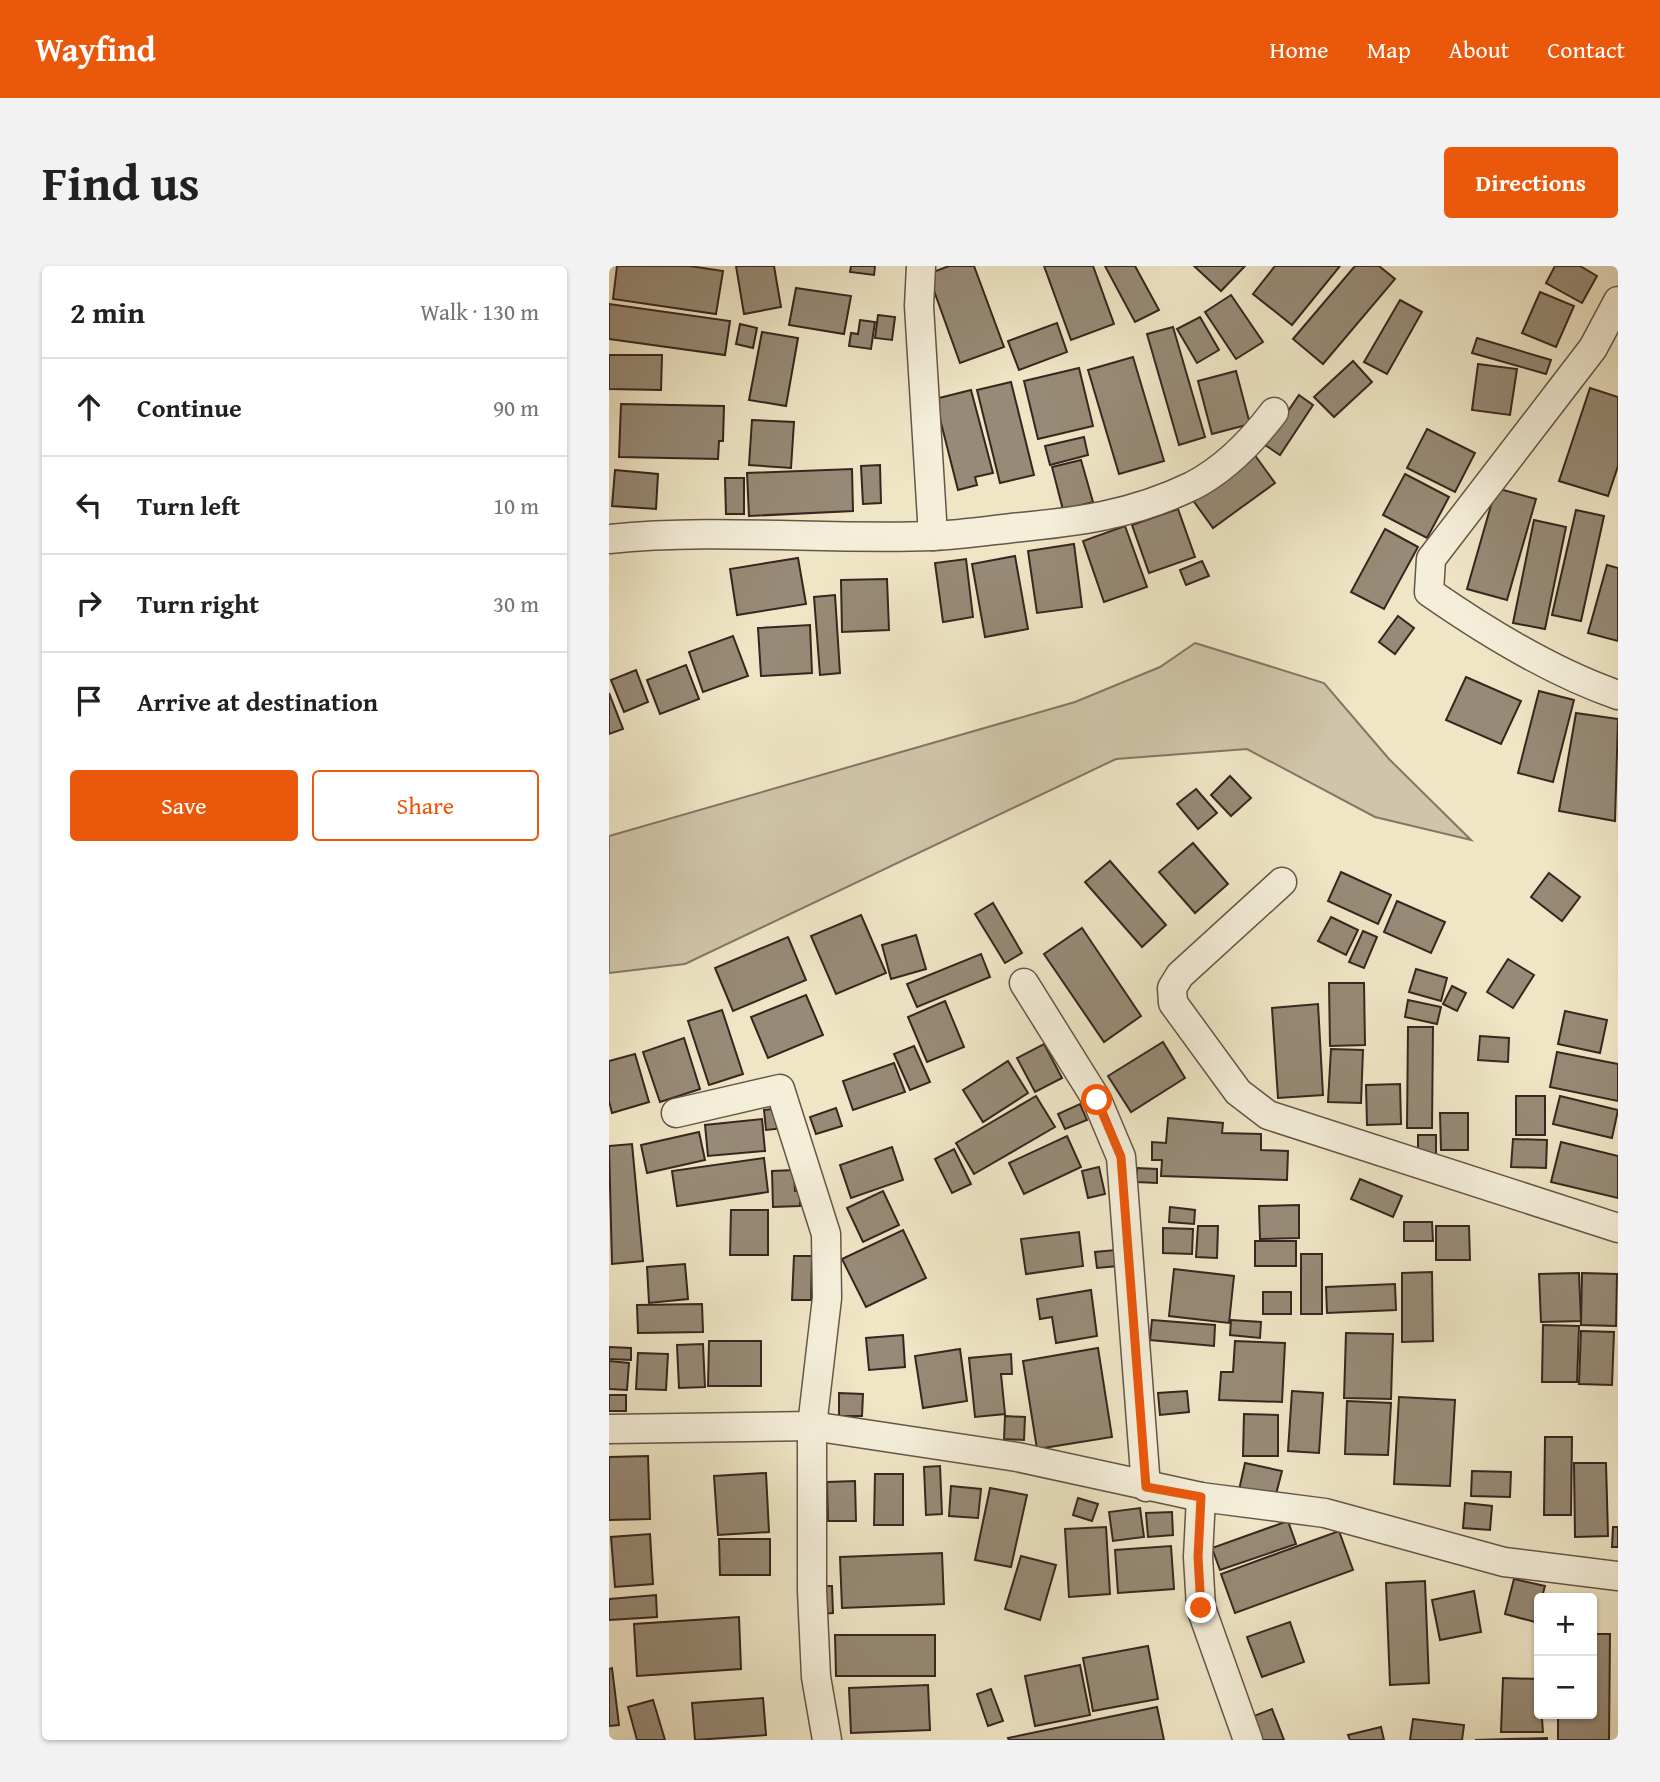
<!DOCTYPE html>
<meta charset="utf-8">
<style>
:root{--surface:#fff;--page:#f2f2f2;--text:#202124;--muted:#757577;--line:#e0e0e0;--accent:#ea580c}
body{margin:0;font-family:"Gentium Book Plus",serif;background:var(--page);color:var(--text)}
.controls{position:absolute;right:21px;bottom:21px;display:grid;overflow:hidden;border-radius:7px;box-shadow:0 2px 5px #0004}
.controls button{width:63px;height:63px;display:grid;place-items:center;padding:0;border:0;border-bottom:2px solid var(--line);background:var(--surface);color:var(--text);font:35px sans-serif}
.stop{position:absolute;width:21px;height:21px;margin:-16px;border:5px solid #ea580c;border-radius:50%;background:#fff}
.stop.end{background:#ea580c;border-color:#fff;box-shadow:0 2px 7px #0008}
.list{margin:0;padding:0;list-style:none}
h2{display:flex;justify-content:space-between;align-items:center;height:91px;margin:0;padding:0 28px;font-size:30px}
h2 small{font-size:23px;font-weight:400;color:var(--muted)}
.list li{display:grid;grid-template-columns:46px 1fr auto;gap:21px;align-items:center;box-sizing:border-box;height:98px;padding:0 28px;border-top:2px solid var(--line)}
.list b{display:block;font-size:26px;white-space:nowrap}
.list em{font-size:23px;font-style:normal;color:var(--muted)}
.actions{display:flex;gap:14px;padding:21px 28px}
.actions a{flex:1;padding:16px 0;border:2px solid var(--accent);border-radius:7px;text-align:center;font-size:24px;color:var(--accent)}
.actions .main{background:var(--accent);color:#fff}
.icon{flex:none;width:38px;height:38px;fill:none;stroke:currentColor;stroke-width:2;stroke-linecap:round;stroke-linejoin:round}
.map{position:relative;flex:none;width:1009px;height:1474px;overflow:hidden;border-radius:7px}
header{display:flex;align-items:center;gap:42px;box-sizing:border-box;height:98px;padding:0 35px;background:var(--accent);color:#fff}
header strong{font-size:33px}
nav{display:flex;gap:38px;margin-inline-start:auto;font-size:24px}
.intro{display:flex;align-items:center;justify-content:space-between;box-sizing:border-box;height:168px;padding:0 42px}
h1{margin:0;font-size:49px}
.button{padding:18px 32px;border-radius:7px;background:var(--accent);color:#fff;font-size:24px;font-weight:700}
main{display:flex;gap:42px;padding:0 42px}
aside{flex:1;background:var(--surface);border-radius:7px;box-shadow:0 2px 5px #0004}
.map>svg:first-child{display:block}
.green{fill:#d0c5aa;stroke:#847664;stroke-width:2}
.building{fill:#978a76;stroke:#37261f;stroke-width:2}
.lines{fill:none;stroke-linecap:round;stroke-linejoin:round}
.minor-casing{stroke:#655649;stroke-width:31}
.minor{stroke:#f5efda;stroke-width:28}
.route{stroke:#ea580c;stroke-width:9}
</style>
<header>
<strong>Wayfind</strong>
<nav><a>Home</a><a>Map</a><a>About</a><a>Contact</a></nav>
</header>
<div class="intro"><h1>Find us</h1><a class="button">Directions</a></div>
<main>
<aside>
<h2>2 min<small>Walk · 130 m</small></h2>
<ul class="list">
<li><svg class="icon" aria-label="ahead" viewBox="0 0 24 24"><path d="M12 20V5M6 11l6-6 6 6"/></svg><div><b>Continue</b></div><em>90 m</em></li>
<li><svg class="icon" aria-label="left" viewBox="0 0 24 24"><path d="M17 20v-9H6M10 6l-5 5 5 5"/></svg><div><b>Turn left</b></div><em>10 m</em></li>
<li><svg class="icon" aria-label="right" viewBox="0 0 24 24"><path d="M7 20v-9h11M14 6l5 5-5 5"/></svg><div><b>Turn right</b></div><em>30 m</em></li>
<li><svg class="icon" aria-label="arrive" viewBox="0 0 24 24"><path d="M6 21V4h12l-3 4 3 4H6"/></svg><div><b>Arrive at destination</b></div></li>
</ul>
<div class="actions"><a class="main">Save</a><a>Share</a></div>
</aside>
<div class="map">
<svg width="1009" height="1474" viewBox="0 0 1009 1474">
<rect width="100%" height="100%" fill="#efe6c6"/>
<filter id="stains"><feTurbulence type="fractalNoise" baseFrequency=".00286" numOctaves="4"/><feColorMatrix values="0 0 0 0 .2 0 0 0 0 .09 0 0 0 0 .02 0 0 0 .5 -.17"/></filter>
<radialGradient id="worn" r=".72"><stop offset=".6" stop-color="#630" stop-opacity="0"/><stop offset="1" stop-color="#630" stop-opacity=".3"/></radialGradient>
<polygon class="green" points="586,377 715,417 780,493 862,574 766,551 638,483 507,493 76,698 0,707 0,570 466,436 551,401"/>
<g class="building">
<polygon points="8,0 81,0 114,5 107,48 4,33"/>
<polygon points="127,0 165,0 172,41 135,48"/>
<polygon points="242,0 266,0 265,9 241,6"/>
<polygon points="340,0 365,0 395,81 351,97 319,8"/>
<polygon points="435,0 484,0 505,58 462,74"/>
<polygon points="496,0 526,0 550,44 526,56"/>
<polygon points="585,0 636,0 612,25"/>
<polygon points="666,0 731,0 683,59 644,28"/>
<polygon points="746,0 770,0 786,13 714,98 684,73"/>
<polygon points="946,0 971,0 988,10 973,37 937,17"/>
<polygon points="187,22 242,30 235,68 180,59"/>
<polygon points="931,26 965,40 947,81 913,67"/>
<polygon points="622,29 654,76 627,93 596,46"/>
<polygon points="791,34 813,46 778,108 755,96"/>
<polygon points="0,38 121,55 116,89 0,73"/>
<polygon points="269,49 286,51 283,74 266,72"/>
<polygon points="591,51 610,84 588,97 568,63"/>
<polygon points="251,54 266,56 262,83 240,80 242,67 249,68"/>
<polygon points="448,57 458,86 410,104 399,75"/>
<polygon points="131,58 148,62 144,82 127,78"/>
<polygon points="564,61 596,171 570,179 538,68"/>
<polygon points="153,66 189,72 177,140 140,134"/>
<polygon points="868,72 942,94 937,108 863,87"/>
<polygon points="0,89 53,89 52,124 0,123"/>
<polygon points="524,91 555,195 510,208 479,104"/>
<polygon points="744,95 763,116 725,151 705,131"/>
<polygon points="869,98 908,103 901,149 863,144"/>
<polygon points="470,102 484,160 429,173 415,115"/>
<polygon points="627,105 641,158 603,168 589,115"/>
<polygon points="402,116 425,209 391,217 368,124"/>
<polygon points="981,122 1009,131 1009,200 999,230 950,215"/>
<polygon points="362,124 384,207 366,211 368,219 349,224 326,133"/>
<polygon points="690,129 704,139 671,189 656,179"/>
<polygon points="12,138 115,140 114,175 110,175 109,193 10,191"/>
<polygon points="143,154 185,156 182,202 140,199"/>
<polygon points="818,163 866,187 846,226 798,202"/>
<polygon points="475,171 479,189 441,199 436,180"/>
<polygon points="645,188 666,217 604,262 583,233"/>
<polygon points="472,194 484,236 454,244 443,201"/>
<polygon points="271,199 272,237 254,238 252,200"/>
<polygon points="243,203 244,245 140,250 138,207"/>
<polygon points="6,204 49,208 47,243 3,240"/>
<polygon points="796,208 840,231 818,272 774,249"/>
<polygon points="116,212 135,212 135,248 117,248"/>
<polygon points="887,222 927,233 898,334 858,323"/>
<polygon points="569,243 586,291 540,307 523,259"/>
<polygon points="967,244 995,250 972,355 943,349"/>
<polygon points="925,254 957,261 936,363 904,357"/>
<polygon points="516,260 538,321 495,336 474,275"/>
<polygon points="776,263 809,281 775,343 742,326"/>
<polygon points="465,278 473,341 428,347 419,285"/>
<polygon points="406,290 419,363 376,371 363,298"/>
<polygon points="189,292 197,338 128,349 121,303"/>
<polygon points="357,293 364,351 334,356 326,297"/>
<polygon points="593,295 600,310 577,319 571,304"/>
<polygon points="998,299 1009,302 1009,375 979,367"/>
<polygon points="278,313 280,364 233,366 232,314"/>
<polygon points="226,329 231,407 211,409 205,331"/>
<polygon points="789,350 805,362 786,388 770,376"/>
<polygon points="201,359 203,407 152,410 149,362"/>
<polygon points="124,370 139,410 94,426 80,386"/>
<polygon points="77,399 90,433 51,448 38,414"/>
<polygon points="27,404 39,436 15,446 2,414"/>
<polygon points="857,411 912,435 892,478 837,454"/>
<polygon points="930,425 965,434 944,516 909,507"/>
<polygon points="0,427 14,463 0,468"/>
<polygon points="967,447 1009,453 1006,555 950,545"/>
<polygon points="621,510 642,532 622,550 602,529"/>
<polygon points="587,523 608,547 589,563 568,538"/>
<polygon points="584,577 619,618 586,647 550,606"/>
<polygon points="501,595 557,659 533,681 476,616"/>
<polygon points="732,606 782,629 769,658 719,635"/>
<polygon points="940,607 971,631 953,655 922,631"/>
<polygon points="788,635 836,656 822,687 775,666"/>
<polygon points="384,637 413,687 396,697 366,648"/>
<polygon points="252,649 277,707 227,728 202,670"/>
<polygon points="722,651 749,664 737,689 709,675"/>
<polygon points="473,662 532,750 495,776 435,688"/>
<polygon points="754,665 768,671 755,702 740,696"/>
<polygon points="307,669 317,703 282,713 273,679"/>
<polygon points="179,671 197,714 124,745 106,702"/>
<polygon points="372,688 381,711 308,741 298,718"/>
<polygon points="899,693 925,709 904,742 878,726"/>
<polygon points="807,703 838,712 832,735 800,726"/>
<polygon points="720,717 755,717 756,779 721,780"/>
<polygon points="843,720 857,727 848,745 834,738"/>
<polygon points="197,729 214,769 159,792 142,751"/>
<polygon points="799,734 832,741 828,758 796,751"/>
<polygon points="336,735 355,781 318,796 299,751"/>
<polygon points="709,738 714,829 669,832 663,742"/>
<polygon points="113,744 134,808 100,819 79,755"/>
<polygon points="956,745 998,754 991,787 949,778"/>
<polygon points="799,761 824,761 823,862 798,862"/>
<polygon points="871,770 900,772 899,796 869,794"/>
<polygon points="75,772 91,823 51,836 34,786"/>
<polygon points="554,776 576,812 522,846 499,810"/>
<polygon points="435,778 453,812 426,826 408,792"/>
<polygon points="305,780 321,816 301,824 285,788"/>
<polygon points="722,783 754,784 752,837 719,836"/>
<polygon points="948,786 1009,798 1009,835 941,821"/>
<polygon points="26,788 40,836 3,847 0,835 0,795"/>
<polygon points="399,795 419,827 374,856 354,824"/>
<polygon points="285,797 296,826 244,844 234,815"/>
<polygon points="791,818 792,858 758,859 757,819"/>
<polygon points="427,830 446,861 365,908 347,877"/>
<rect x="907" y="830" width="29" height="39"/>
<polygon points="951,830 1009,844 1003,872 944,858"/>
<polygon points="471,838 478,854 456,863 449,848"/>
<polygon points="172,842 175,862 157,864 155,844"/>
<polygon points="227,842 233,860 207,868 201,851"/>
<polygon points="831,847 859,847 859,884 832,884"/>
<polygon points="559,852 614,857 613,867 652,868 652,884 679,885 678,914 552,910 553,894 543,894 543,876 557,877"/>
<polygon points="153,853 156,885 99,890 96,859"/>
<polygon points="90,866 96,894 38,907 32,879"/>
<rect x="809" y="869" width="18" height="24"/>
<polygon points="458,870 472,901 415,928 400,897"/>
<polygon points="904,873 938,874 937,902 902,901"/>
<polygon points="952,876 1009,890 1009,932 942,916"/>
<polygon points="23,878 34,995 3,998 0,880"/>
<polygon points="283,881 294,914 242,932 231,899"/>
<polygon points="345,883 362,918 343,927 326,893"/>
<polygon points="155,892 159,926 68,940 63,905"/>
<polygon points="490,901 496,928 479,932 473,905"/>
<polygon points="528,902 548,903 548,917 528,916"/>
<polygon points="185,904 186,925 191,925 191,940 164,941 163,905"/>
<polygon points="751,913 793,930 784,951 742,933"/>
<polygon points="274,925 290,959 254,976 238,942"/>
<polygon points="690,939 690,972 651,973 650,940"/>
<polygon points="561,941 586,944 585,958 560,956"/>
<polygon points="122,944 159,944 159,989 121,989"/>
<polygon points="795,956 823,956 824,975 795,975"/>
<polygon points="589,960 609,960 608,992 587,991"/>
<polygon points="827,960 860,960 861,994 827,994"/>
<polygon points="554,962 584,963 583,988 554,987"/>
<polygon points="294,964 317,1012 257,1041 233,993"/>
<polygon points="470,966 474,1000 417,1008 412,973"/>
<rect x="646" y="975" width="41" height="25"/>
<polygon points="507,984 509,1000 488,1002 486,986"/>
<rect x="692" y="988" width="21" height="60"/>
<polygon points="185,990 203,990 202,1034 183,1034"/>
<polygon points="76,998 79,1033 40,1037 38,1001"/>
<polygon points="565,1003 625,1010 620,1057 560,1050"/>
<polygon points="823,1006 824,1075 793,1076 793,1007"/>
<polygon points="970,1007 972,1055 932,1056 930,1008"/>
<polygon points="973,1007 1008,1008 1007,1060 972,1059"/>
<polygon points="786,1018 787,1044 718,1047 717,1021"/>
<polygon points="482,1024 488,1070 447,1077 443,1051 431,1053 428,1033"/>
<rect x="654" y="1026" width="28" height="22"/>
<polygon points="93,1038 94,1066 29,1067 28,1039"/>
<polygon points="543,1054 606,1059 605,1080 541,1074"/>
<polygon points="622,1054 652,1056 651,1072 621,1069"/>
<polygon points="934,1059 970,1060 968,1116 933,1116"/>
<polygon points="972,1065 1005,1066 1003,1119 970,1118"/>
<polygon points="737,1067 784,1068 782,1133 735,1132"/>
<polygon points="294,1069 296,1101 260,1104 257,1072"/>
<polygon points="100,1075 152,1075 152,1120 99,1120"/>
<polygon points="626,1075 676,1077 673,1136 610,1134 612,1106 624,1106"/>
<polygon points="94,1078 96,1121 70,1122 68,1079"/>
<polygon points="0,1081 22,1082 22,1094 0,1093"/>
<polygon points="489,1082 503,1171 428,1183 414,1095"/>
<polygon points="351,1083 358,1135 314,1142 306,1090"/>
<polygon points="29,1087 59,1088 57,1124 27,1123"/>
<polygon points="402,1088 403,1108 392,1108 396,1148 366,1151 360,1092"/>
<polygon points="0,1095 20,1097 18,1124 0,1123"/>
<polygon points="578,1125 580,1146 551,1149 549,1127"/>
<polygon points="683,1125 714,1127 710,1187 679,1185"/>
<polygon points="230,1127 254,1128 253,1150 230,1150"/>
<rect x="0" y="1129" width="17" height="16"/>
<polygon points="790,1131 846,1134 841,1220 785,1218"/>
<polygon points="738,1135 782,1137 779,1189 736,1188"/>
<polygon points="635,1148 669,1149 669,1190 634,1190"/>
<polygon points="396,1150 416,1151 415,1174 395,1173"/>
<polygon points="936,1171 963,1171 962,1249 935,1249"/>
<polygon points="39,1190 41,1253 0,1254 0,1191"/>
<polygon points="636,1197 673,1205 666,1232 630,1224"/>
<polygon points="965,1197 997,1197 999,1270 966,1271"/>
<polygon points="331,1200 333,1248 317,1249 315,1201"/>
<polygon points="863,1205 902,1206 901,1231 862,1230"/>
<polygon points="157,1207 160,1266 109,1269 105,1210"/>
<polygon points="266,1208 294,1208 294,1259 265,1259"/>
<polygon points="246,1215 247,1255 219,1255 218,1216"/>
<polygon points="342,1220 372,1223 369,1252 340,1250"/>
<polygon points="381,1222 418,1229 402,1301 366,1294"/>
<polygon points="469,1232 489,1238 483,1255 464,1249"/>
<polygon points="856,1237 883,1240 881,1264 854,1262"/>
<polygon points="531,1242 535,1271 504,1275 500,1246"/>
<polygon points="563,1246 564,1269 539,1271 537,1247"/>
<polygon points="679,1255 687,1278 611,1304 603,1282"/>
<polygon points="497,1261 501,1328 460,1331 456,1263"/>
<polygon points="1004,1261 1009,1261 1009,1281 1003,1281"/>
<polygon points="730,1265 744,1304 626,1347 612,1308"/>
<polygon points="41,1268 44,1318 6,1321 2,1271"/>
<polygon points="110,1273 161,1273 161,1309 111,1309"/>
<polygon points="562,1280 565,1323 509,1327 506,1284"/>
<polygon points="333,1287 335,1338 233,1342 231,1291"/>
<polygon points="412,1290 447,1299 431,1354 396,1343"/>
<polygon points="905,1313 936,1320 926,1356 896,1348"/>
<polygon points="816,1315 820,1417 781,1419 777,1317"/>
<polygon points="210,1320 223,1320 224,1347 211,1348"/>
<polygon points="865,1325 872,1366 831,1374 823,1334"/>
<polygon points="47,1329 48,1351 0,1354 0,1333"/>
<polygon points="130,1351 132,1403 28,1410 25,1358"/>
<polygon points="681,1356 695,1396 653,1411 638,1371"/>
<polygon points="983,1368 1001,1368 1000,1474 949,1474 949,1448 983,1448"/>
<polygon points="226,1369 326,1369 326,1410 227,1410"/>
<polygon points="539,1380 549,1433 484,1445 474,1392"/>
<polygon points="471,1399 481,1449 426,1460 416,1410"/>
<polygon points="3,1402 10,1459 0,1460 0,1403"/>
<polygon points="894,1412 930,1413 934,1466 892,1466"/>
<polygon points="319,1419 321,1464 242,1467 240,1422"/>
<polygon points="382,1423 394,1455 379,1460 368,1428"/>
<polygon points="154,1432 157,1469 86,1474 83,1437"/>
<polygon points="44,1434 56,1474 28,1474 19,1441"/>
<polygon points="548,1441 555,1474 400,1474 399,1472"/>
<polygon points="663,1443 675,1474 645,1474 637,1453"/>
<polygon points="804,1453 855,1459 853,1474 801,1474"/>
<polygon points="772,1461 775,1474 741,1474 739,1469"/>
<polygon points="938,1472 938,1474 866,1474"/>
</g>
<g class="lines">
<g class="minor-casing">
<g id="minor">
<polyline points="312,0 310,40 324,270"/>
<path d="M1009 35 984 82 822 293 820 326C876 365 945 407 1009 429"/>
<path d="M0 273C108 262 216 274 324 270 350 269 377 265 403 262 468 256 523 249 583 220 616 203 643 175 665 146"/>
<polyline points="673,616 571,709 563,722 564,737 629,826 659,849 1009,962"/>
<polyline points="415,717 488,834 512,891 537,1221"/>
<polyline points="67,847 171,823 217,968 218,1032 203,1160 203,1325 207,1411 218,1474"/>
<polyline points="0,1163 203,1160 408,1191 592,1231 716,1247 895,1296 1009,1310"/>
<polyline points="592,1231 589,1291 592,1342 639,1474"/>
</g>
</g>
<use href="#minor" class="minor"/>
</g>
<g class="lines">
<polyline class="route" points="488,834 512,891 537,1221 592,1231 589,1291 592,1342"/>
</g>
<rect width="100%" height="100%" filter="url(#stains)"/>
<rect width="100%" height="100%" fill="url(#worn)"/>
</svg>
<div class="controls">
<button>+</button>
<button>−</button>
</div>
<div class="stop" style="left:488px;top:834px"></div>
<div class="stop end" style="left:592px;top:1342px"></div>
</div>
</main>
